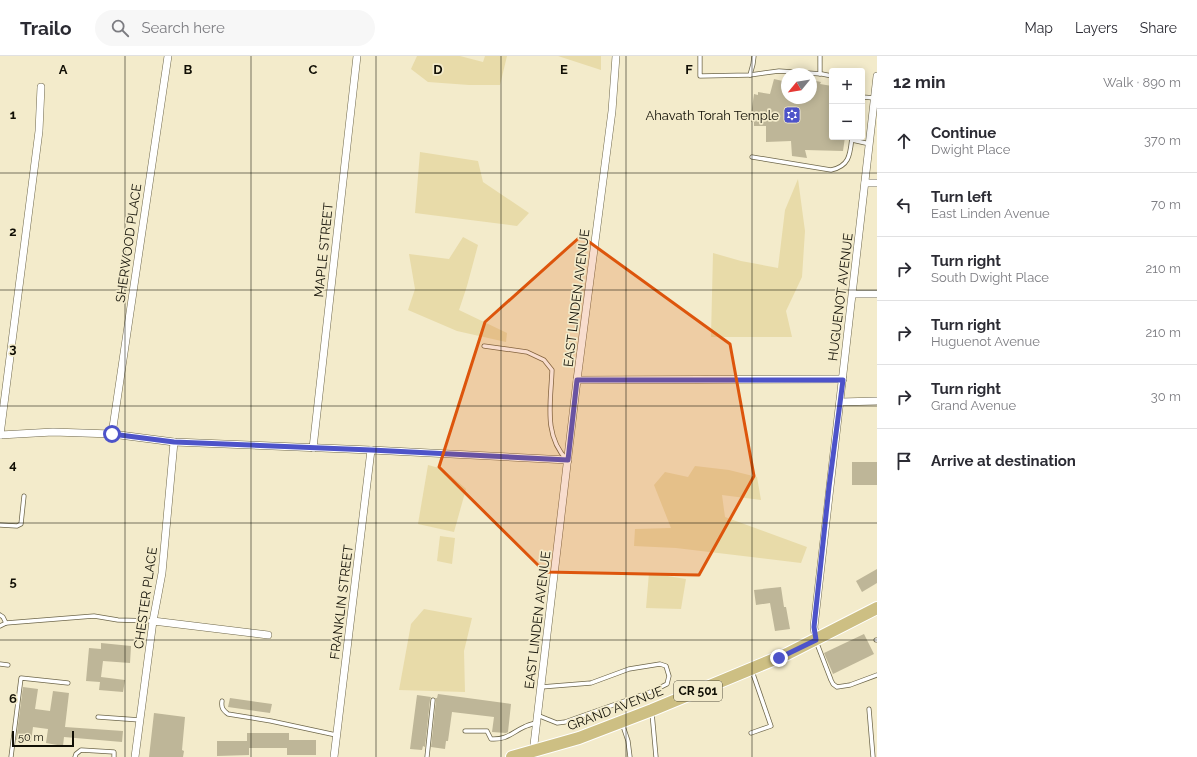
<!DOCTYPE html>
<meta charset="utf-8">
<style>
:root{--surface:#fff;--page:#f7f7f7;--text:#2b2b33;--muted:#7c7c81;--line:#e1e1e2}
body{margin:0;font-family:Raleway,sans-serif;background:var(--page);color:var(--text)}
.controls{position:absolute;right:12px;top:12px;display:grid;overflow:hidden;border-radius:4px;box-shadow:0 2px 10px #0003}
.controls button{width:36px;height:36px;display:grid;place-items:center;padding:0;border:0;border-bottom:1px solid var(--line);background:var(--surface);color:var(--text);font:20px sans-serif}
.compass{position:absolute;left:781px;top:12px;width:36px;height:36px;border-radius:50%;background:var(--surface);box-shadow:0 2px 10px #0003;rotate:240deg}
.scale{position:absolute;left:12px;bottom:10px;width:62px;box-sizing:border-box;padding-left:4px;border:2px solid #110f05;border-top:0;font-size:11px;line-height:14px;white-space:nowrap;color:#110f05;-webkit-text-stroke:3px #f3ebcb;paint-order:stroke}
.stop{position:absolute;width:12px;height:12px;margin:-9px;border:3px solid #4d53c9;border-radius:50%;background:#fff}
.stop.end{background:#4d53c9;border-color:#fff;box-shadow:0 1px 4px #0008}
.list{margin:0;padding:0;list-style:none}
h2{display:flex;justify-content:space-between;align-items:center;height:52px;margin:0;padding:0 16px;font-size:17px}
h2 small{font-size:13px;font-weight:400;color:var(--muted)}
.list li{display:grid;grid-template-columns:26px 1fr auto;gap:12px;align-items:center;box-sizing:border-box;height:64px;padding:0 16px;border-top:1px solid var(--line)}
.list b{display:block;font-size:15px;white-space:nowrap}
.list p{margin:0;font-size:13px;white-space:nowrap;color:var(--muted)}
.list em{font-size:13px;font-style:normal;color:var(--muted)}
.icon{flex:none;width:22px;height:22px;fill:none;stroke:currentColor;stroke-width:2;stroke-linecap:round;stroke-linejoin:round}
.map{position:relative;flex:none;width:877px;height:701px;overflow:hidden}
header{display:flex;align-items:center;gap:24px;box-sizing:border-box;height:56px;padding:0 20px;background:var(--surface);border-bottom:1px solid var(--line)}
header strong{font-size:19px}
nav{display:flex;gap:22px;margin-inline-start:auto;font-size:14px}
.search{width:280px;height:36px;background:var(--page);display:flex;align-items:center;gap:10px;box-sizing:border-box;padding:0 14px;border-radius:22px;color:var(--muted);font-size:15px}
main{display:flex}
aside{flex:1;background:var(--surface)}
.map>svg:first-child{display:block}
.green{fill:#e8dba9}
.building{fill:#beb698}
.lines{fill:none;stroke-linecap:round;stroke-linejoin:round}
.lane-casing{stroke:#6e674b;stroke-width:5}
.street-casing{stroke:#6e674b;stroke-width:8}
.primary-casing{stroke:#fff;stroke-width:14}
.lane{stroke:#fff;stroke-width:3.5}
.street{stroke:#fff;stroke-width:7}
.primary{stroke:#cdbf83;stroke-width:12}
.route{stroke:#4d53c9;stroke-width:5}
.marked{fill:#dd550c;fill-opacity:0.2;stroke:#dd550c;stroke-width:3;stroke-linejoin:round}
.grid{fill:none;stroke:#110f05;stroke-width:1;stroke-opacity:0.55}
.labels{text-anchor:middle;stroke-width:3.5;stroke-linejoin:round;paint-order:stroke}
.shield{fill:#f3ebcb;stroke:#555140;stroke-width:1}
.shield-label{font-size:12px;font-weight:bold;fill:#110f05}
.poi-label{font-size:13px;fill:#110f05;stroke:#f3ebcb;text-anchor:end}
.street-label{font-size:13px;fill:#110f05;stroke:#f3ebcb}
.grid-label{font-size:13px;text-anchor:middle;font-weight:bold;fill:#110f05;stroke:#f3ebcb;stroke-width:3.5;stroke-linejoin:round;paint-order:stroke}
</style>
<header>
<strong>Trailo</strong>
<div class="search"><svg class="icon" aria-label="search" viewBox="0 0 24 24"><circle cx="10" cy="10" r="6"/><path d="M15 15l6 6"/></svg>Search here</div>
<nav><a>Map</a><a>Layers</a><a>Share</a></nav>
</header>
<main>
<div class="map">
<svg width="877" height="701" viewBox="0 0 877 701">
<rect width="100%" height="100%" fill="#f3ebcb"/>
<g class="green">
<polygon points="417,0 460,0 483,6 485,0 507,0 500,29 469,29 428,26 411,13"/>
<polygon points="558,0 601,0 601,14"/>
<polygon points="420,96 478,105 483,126 529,157 517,170 415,157"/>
<polygon points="798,123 805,175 802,221 786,255 792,281 711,281 713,197 741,205 778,212 785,154"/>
<polygon points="463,181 478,189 467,230 459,254 507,277 506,286 457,275 408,254 415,233 409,198 449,203"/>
<polygon points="428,409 443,413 466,433 454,476 418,468"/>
<polygon points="695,410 729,414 757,421 761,444 722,439 725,461 807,491 801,507 676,492 634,490 635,473 671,472 654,429 665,416 688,421"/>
<polygon points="440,480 455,482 452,508 437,505"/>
<polygon points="649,517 686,523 681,553 646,552"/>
<polygon points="424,553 472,562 464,595 465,636 399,634 411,568"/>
</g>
<g class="building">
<polygon points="774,23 787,26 787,42 811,42 811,24 821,26 820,28 832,30 832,81 845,81 843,95 805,94 807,102 792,100 791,85 766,86 766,70 754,70 754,66 751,66 752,52 754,38 758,39 758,36 770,38"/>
<rect x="852" y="406" width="25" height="23"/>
<polygon points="877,513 877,527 862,536 856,525"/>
<polygon points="781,531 784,551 786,551 790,573 775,575 770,547 756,549 754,534"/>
<polygon points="864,578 874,598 833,618 824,597"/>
<polygon points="101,587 131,590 130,607 103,605 101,621 125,624 123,636 99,634 100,626 86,625 89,592 101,593"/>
<polygon points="23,631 38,633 35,653 50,655 53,635 69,637 65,671 123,675 122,686 64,681 63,690 46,687 48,673 33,671 31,686 16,684"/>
<polygon points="438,638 511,648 508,676 506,677 492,676 494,661 452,656 448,685 446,685 445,693 431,691 436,644 435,642 437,642"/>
<polygon points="417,639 431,641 430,644 425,691 423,690 422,694 410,693"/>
<polygon points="230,642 272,648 270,657 228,651"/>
<polygon points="154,657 185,661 182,694 184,695 183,701 149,701"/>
<polygon points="247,677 289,677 289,684 316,684 316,699 287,699 287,692 249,692 249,699 217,700 217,685 247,685"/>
</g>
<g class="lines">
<g class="lane-casing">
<g id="lane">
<polyline points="700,0 700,20 750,19 779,15 822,18 832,20"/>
<polyline points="820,18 820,0"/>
<polyline points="750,19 753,8 754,0"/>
<polyline points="862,41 875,42"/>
<polyline points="852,84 870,88"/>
<path d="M752 101 831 114C850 110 850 98 852 81"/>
<path d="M484 290 527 296 544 304 552 314C551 346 543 379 567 404"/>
<polyline points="0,469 17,470 21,468 24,440"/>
<polyline points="0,559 3,561 6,567"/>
<polyline points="0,570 6,567 94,560 118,564 153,565"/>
<polyline points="876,584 877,584"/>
<polyline points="816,585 831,624 833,628 837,631 850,629 877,619"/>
<polyline points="0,608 8,609"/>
<path d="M222 645C221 652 223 654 228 658L271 665 336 679"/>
<polyline points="869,653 873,701"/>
<polyline points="652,657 656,701"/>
<polyline points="537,659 557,667 565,666 653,635 667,628 669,620 666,610 660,608 629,613 591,627 541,631"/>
<polyline points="98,661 140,664"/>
<polyline points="622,667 628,685 630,701"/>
<path d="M465 675H487L491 683C507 684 511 677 524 671 528 669 532 668 536 667"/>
<polyline points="751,677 771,670 752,615"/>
<polyline points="11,701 21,622 68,627"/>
<polyline points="75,701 76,698 81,694 114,696 114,701"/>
<polyline points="427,701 433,644"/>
</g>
</g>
<g class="street-casing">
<g id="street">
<polyline points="865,127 877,127"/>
<polyline points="853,238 877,238"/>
<polyline points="577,324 843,323"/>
<polyline points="840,346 877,345"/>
<polyline points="112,378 168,0"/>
<polyline points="0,379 53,376 112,378 174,386 371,394 568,404"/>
<polyline points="0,379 39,75 41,31"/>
<polyline points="313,392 357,0"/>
<polyline points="153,565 268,579"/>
<path d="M816 584 814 571C834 387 857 204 877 20"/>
<polyline points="533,697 577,324 612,55 616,0"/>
<polyline points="135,701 153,565 162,517 174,386"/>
<polyline points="334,701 371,394"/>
</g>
</g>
<g class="primary-casing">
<polyline id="primary" points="512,701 579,682 652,654 787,598 877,552"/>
</g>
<use href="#lane" class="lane"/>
<use href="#street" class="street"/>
<use href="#primary" class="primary"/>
</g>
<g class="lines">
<polyline class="route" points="112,378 174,386 371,394 568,404 577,324 843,324 829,431 814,571 816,584 779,602"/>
</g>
<path class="marked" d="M581 180 730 288 754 420 699 519 545 516 439 411 485 266Z"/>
<path class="grid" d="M125 0V701M251 0V701M376 0V701M501 0V701M626 0V701M752 0V701M0 117H877M0 234H877M0 350H877M0 467H877M0 584H877"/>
<defs>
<g id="synagogue-square" transform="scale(0.9)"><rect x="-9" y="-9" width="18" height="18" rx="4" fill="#4d53c9" stroke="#f3ebcb"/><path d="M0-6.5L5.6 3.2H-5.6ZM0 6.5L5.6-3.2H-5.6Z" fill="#fff"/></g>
</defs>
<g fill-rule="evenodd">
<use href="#synagogue-square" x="792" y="59"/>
</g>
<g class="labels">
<rect class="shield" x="674" y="625" width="48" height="20" rx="3"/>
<g class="shield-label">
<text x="698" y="639">CR 501</text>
</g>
<g class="poi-label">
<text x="779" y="64">Ahavath Torah Temple</text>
</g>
<g class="street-label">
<text transform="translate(128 187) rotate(-82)" y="5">SHERWOOD PLACE</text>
<text transform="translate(323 194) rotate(-84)" y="5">MAPLE STREET</text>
<text transform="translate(840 241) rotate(-83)" y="5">HUGUENOT AVENUE</text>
<text transform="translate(576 242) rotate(-83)" y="5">EAST LINDEN AVENUE</text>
<text transform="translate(145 542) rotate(-82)" y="5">CHESTER PLACE</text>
<text transform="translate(341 546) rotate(-83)" y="5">FRANKLIN STREET</text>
<text transform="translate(537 564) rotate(-83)" y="5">EAST LINDEN AVENUE</text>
<text transform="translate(615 652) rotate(-21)" y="5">GRAND AVENUE</text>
</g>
</g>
<g class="grid-label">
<text x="63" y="18">A</text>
<text x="188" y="18">B</text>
<text x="313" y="18">C</text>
<text x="438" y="18">D</text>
<text x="564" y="18">E</text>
<text x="689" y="18">F</text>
<text x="13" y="63">1</text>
<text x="13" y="180">2</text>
<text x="13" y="297">3</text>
<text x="13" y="413">4</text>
<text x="13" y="530">5</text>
<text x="13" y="647">6</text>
</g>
</svg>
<div class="controls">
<button>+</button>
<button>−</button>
</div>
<svg class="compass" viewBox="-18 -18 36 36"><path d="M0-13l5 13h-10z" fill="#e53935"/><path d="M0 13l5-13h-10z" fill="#7c7c81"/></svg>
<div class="scale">50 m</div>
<div class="stop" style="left:112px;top:378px"></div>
<div class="stop end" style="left:779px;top:602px"></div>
</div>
<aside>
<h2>12 min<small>Walk · 890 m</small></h2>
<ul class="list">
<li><svg class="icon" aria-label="ahead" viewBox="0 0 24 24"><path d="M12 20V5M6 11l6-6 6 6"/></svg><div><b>Continue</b><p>Dwight Place</p></div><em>370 m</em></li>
<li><svg class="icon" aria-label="left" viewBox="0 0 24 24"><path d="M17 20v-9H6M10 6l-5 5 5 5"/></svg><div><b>Turn left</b><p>East Linden Avenue</p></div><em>70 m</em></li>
<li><svg class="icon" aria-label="right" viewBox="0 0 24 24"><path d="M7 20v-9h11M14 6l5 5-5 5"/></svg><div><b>Turn right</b><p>South Dwight Place</p></div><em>210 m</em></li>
<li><svg class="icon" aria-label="right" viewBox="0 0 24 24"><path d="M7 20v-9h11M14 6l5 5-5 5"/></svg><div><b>Turn right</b><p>Huguenot Avenue</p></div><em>210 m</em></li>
<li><svg class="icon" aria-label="right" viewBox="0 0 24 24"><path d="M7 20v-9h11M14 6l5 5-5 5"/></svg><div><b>Turn right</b><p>Grand Avenue</p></div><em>30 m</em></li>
<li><svg class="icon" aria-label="arrive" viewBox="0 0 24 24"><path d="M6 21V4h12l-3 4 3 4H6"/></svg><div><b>Arrive at destination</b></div></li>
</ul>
</aside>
</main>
